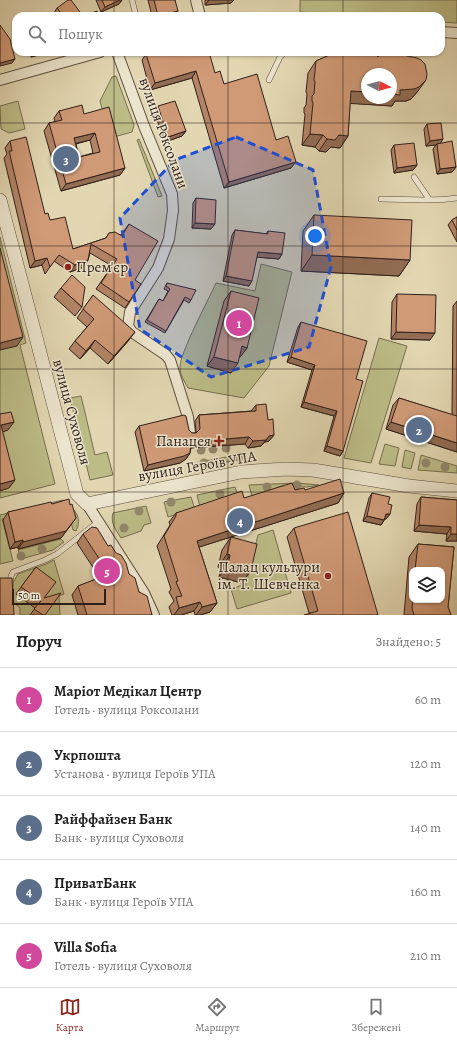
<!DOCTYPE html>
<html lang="uk">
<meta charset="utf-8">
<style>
:root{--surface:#fff;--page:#f2f2f2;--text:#222;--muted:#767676;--line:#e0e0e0;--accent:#8f2418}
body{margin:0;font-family:Alegreya,serif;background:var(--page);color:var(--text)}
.controls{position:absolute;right:12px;bottom:12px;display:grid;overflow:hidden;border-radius:8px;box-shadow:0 1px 3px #0004}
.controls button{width:36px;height:36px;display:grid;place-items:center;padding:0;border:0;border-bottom:1px solid var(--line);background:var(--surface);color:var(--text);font:20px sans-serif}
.compass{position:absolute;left:361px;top:68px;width:36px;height:36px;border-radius:50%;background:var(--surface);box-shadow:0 1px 3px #0004;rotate:96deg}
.scale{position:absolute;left:12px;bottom:10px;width:94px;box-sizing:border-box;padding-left:4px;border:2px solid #30201a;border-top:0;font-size:11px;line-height:14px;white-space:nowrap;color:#30201a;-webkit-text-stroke:3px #ece5cd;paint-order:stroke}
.you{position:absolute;left:315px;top:236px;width:14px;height:14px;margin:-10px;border:3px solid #fff;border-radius:50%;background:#1a73e8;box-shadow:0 0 0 6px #1a73e833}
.badge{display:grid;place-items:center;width:26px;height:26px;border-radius:50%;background:var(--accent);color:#fff;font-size:13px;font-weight:700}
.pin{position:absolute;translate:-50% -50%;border:2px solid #fff;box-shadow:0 1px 4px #0006}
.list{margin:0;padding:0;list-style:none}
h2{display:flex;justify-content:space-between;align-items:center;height:52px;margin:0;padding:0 16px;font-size:17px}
h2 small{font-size:13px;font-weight:400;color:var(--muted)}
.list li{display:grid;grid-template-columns:26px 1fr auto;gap:12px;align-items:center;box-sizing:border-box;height:64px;padding:0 16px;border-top:1px solid var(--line)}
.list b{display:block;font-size:15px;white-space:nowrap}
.list p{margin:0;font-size:13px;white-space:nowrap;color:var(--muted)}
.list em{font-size:13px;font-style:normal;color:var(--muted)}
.icon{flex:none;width:22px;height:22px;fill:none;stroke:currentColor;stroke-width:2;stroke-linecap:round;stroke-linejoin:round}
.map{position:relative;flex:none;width:457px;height:615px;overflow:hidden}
.search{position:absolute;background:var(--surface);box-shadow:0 1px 3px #0004;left:12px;right:12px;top:12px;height:44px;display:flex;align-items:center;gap:10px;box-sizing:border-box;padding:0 14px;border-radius:12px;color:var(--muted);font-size:15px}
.sheet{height:372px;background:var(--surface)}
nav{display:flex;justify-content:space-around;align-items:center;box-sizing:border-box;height:56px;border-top:1px solid var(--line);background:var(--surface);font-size:11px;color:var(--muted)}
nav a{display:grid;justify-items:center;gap:2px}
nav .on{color:var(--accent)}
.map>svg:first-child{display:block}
.green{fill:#bcbc87;stroke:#766e50}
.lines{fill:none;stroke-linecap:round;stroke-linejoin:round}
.service-casing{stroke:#5c4e40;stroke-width:6}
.minor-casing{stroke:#5c4e40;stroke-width:12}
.tertiary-casing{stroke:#5c4e40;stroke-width:14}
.service{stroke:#ece5cd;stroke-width:5}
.minor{stroke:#ece5cd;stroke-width:10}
.tertiary{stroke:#ece5cd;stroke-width:13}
.tree{fill:#93886d}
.wall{fill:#b38466;stroke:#30201a;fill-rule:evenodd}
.shaded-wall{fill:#926c53;stroke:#30201a}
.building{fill:#d09a77;stroke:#30201a;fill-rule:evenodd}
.marked{fill:#1d4ed8;fill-opacity:0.2;stroke:#1d4ed8;stroke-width:3;stroke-dasharray:8 5;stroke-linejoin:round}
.grid{fill:none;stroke:#30201a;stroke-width:1;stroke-opacity:0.55}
.poi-dot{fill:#8f2418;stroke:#ece5cd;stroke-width:1.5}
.labels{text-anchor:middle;stroke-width:3;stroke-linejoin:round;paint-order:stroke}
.street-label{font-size:15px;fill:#30201a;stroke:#ece5cd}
.poi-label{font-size:15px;fill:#30201a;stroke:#ece5cd;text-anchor:end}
</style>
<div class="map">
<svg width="457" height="615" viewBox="0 0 457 615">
<rect width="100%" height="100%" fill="#e2d7b2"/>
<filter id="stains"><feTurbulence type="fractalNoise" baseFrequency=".005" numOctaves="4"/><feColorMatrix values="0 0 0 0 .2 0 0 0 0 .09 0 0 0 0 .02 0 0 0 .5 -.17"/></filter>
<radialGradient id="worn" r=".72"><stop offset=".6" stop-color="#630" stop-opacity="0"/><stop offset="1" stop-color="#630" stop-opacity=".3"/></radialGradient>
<g class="green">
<polygon points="300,0 457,0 457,23 441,22 441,16 356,16 300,12"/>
<polygon points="116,76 134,125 132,132 110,138 100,101 112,77"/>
<polygon points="18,101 25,129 9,133 1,129 0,106"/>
<polygon points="139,139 162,196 158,197 137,140"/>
<polygon points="0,237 26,343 20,345 55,484 0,498"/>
<path d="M261 264 292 272 269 366 244 398 188 388C185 382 180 375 180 368 179 354 209 299 216 283L255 291Z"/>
<polygon points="379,338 407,346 371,463 344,458"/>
<polygon points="81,396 95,455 107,452 113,475 90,480 70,398"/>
<polygon points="385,444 399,448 395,466 379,464"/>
<polygon points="405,450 415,453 411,469 402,467"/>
<polygon points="242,454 242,459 201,467 201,462"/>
<polygon points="421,455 457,466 457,473 418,470"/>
<polygon points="297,483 319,485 307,487 282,486 252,496 249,485"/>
<polygon points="235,487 238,495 200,507 197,495"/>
<polygon points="191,497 195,509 168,517 164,502"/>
<path d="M63 500C74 508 83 517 76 531L73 530 68 510 47 508 2 519 13 561 0 564V515Z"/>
<path d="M146 506 151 523 144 525 141 531 121 538C116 530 110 523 113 513Z"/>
<polygon points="273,530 291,593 237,609 231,589 246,584 258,535"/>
<polygon points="61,539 64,542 53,550 21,559 18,550"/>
<polygon points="54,560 64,594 59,596 60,615 20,615 20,608 13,602 13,583 18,574 46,564"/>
</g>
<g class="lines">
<g class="service-casing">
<g id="service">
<polyline points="132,0 136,16"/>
<polyline points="269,80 280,57 285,52"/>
<polyline points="414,177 429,199"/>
<path d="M381 199C406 199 433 202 457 198"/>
<polyline points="10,584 11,576 13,572 45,560 57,554 98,522"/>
</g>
</g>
<g class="minor-casing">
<g id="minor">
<polyline points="196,0 200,16"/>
<polyline points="441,32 457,33"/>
<polyline points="117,52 144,126 172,194 173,210 169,239 158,268 130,312 128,326 132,332 166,355 170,360 188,417 190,433"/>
<polyline points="0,80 100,52"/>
<polyline points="87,504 144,593 154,615"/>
</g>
</g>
<g class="tertiary-casing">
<polyline id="tertiary" points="0,200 77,494 87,504 241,472 286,469 313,470 409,486 457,491"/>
</g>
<use href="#service" class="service"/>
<use href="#minor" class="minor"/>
<use href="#tertiary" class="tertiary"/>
</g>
<g class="tree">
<circle cx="226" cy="448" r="4.5"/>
<circle cx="213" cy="449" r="4.5"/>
<circle cx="201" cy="450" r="4.5"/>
<circle cx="239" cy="457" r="4.5"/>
<circle cx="204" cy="463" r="4.5"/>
<circle cx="426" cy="463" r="4.5"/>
<circle cx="445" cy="467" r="4.5"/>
<circle cx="297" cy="485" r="4.5"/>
<circle cx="267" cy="487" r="4.5"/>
<circle cx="220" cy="494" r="4.5"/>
<circle cx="171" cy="502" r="4.5"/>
<circle cx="139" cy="511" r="4.5"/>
<circle cx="124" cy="528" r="4.5"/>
<circle cx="42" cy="549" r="4.5"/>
<circle cx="21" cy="556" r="4.5"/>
</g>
<g class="wall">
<polygon points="96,0 122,0 119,4 101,12"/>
<polygon points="148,0 175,0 175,16 152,16"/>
<polygon points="205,0 234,0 231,3 205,5"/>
<polygon points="57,8 83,16 98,16 56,16 54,13"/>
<polygon points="30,52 50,52 31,57"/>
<polygon points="332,52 376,52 378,57 403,55 418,91 411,99 406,101 395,101 392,106 350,103 348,136 340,148 331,147 326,152 319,151 315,147 302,145 305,114 304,113 304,108 306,105 307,94 306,92 308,73 316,61 330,55"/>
<polygon points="146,54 215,73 224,84 276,140 291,168 224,188 192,78 150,90 142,60"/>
<polygon points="158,106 186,131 182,136 165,142 154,111"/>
<path d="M59 111 84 114 125 168 120 175 61 191 44 131 49 123 55 122 54 118ZM90 140 93 153 79 157 76 144Z"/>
<polygon points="427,124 440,143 456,167 452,172 437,174 433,149 436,145 426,146 424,129"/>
<polygon points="10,141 45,214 73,249 106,238 109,233 121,235 129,224 135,280 129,302 125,308 96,289 112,266 90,253 88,260 84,267 70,272 54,261 45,274 42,265 30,268 4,158 7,154 5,148"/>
<polygon points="394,145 417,165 413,170 394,173 391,150"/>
<polygon points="196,198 211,229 192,228 193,203"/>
<polygon points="314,215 410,260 399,276 301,271 303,231"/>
<polygon points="457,217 457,242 448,225 452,220"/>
<polygon points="235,230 266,234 268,231 282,254 279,259 257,257 249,286 223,281 232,235"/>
<polygon points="167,283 191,300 189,303 184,300 165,333 145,322 159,299 163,301 168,291 164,289"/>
<polygon points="61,288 82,307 75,316 54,297"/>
<polygon points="231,291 247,348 240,357 239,357 231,373 207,366 224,301"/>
<polygon points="397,294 430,340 391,339 392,302"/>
<polygon points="93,295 129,340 108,364 90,348 80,359 69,349 75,341 87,327 77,318"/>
<polygon points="457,301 457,452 386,429 393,405 399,398 452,415 453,306"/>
<polygon points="301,322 356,379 343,451 340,456 324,451 334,416 301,407 312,370 287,362 298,327"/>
<polygon points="256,405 268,420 274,435 269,441 265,442 261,446 248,448 245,444 191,448 190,453 186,459 180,463 144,471 135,432 139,426 189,430 192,433 196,433 195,421 199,415 251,411"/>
<polygon points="295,490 305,490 344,493 338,503 199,547 217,603 210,612 200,615 195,615 194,611 181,615 172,615 169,607 174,601 169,592 171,589 157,546 170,525 169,522 176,513 244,498"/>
<polygon points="372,493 388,504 390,514 386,519 385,519 381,525 363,521 369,498"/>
<polygon points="421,497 457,500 457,541 446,541 447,534 414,531 417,504"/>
<polygon points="52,504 71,525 61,538 18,549 18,547 10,549 3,520 8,512"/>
<polygon points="294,528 378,615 309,613 287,537"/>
<polygon points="83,534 108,546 129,574 139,592 152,615 78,615 72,595 78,586 100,578 77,543"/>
<polygon points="231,537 251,570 242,583 219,577 221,568 218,567 222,550"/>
<path d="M418 544 454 547 448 607 451 615H404L409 557ZM412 570H442V600H412Z"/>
<polygon points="36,567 45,598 45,615 30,615 35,608 16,594"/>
</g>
<g class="shaded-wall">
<polygon points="120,0 122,0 119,4 101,12 105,7"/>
<polygon points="209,0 234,0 231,3 205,5"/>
<polygon points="178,11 175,16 160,16"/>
<polygon points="35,52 50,52 31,57"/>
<polygon points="15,59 12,63 0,66 0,63"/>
<polygon points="196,71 192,78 150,90 155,83"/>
<polygon points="426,80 418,91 411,99 406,101 395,101 392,106 343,103 351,91 367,92 367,98 391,98 391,94 400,90"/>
<polygon points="186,131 182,136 165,142 168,137"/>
<polygon points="95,133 90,140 69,145 74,138"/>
<polygon points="310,134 323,135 315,147 302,145"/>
<polygon points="339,135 348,136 340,148 331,147 326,152 319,151 327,139"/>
<polygon points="443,139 440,144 437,144 436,145 426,146 430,141"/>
<polygon points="296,162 291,168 224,188 229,182"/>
<polygon points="417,165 413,170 394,173 397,168"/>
<polygon points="456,167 452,172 437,174 440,169"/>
<polygon points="125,168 120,175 61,191 66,184"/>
<polygon points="195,223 215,224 211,229 192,228"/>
<polygon points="258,252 282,254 279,259 255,257"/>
<polygon points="312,255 410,260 399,276 301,271"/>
<polygon points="47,258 42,265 30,268 35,261"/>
<polygon points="88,260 84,267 70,272 75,265"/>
<polygon points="226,276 252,281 249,286 223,281"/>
<polygon points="135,332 129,340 108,364 114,356"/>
<polygon points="396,332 435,333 430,340 391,339"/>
<polygon points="23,337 17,346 0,350 0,343"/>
<polygon points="95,340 90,348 80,359 86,351"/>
<polygon points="242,346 247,348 240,357 235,356"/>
<polygon points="214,357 238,363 231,373 207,366"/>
<polygon points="291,357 315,365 312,370 287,362"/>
<polygon points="304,402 337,411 334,416 301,407"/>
<polygon points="14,422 8,430 0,433 1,425"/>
<polygon points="391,422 457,443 457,452 386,429"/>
<polygon points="274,435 269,441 265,442 269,436"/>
<polygon points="249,437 245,444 187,448 191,442"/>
<polygon points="266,440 261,446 248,448 253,441"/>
<polygon points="327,446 343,451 340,456 324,451"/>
<polygon points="190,453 186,459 180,463 144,471 148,465"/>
<polygon points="15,480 9,488 0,491 0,484"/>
<polygon points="344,493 338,503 190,550 197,541"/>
<polygon points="386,514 390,514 386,519 382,519"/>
<polygon points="367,516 384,520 381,525 363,521"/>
<polygon points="76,518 61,538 18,549 23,542"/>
<polygon points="419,525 451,527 447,534 414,531"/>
<polygon points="451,534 457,534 457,541 446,541"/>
<polygon points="23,540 18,547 10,549 15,542"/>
<polygon points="227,554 230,555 221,568 218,567"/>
<polygon points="228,565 251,570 242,583 219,577"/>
<polygon points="200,602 194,611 181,615 174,615 179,608"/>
<polygon points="217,603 210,612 200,615 196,615 202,607"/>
</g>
<g class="building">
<polygon points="68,0 71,0 83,16 97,11 98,16 63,16 57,8"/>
<polygon points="102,0 120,0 105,7"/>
<polygon points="154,0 175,0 178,11 158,16"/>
<polygon points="0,25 10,39 15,59 0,63"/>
<polygon points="151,52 209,52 215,73 220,71 224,84 257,74 276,140 288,136 296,162 229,182 196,71 155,83 146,54"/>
<polygon points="334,52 376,52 378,57 382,52 403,52 403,55 417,58 421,60 425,64 427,74 426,80 419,87 414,89 400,90 400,95 391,94 391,74 367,74 367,92 351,91 348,136 339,135 335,140 327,139 323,135 310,134 313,103 312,101 312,96 314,94 315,82 314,80 316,61 334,53"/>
<polygon points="175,101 186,131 168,137 158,106"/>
<path d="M82 105 84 114 109 107 125 168 66 184 49 123 62 120 59 111ZM95 133 100 152 79 157 74 138Z"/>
<polygon points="441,123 443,139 430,141 427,124"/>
<polygon points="26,137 45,214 48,213 50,220 65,217 73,249 106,238 109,233 115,232 122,236 129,224 158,241 135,280 141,284 129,302 101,283 117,259 91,244 88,260 75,265 59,255 50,267 47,258 35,261 9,151 12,151 10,141"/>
<polygon points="452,141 456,167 440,169 437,144"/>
<polygon points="414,143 417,165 397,168 394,145"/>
<polygon points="196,198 216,200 215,224 195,223"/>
<polygon points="314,215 412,220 410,260 312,255"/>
<polygon points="457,217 457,230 452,220"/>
<polygon points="235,230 268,234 268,231 285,233 282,254 258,252 252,281 226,276"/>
<polygon points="0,248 23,337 0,343"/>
<polygon points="72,275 85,287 82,307 61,288"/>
<polygon points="167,283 196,290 191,300 185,297 166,331 147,320 159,299 163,301 170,289 166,286"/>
<polygon points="231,291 259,298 247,348 242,346 238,363 214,357"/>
<polygon points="397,294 436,295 435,333 396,332"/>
<polygon points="93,295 135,332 114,356 95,340 86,351 75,341 94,319 83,309"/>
<polygon points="301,322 367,341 356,379 363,381 343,451 327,446 337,411 304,402 315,365 291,357"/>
<polygon points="399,398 457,416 457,443 391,422"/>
<polygon points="266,404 268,420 273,419 274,435 269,436 266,440 253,441 249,437 191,442 190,453 184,456 148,465 139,426 184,415 186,416 189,430 192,433 196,433 200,429 199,415 256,411 256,405"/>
<polygon points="11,412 14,422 1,425 15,480 0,484 0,414"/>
<polygon points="340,479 344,493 197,541 217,603 202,607 200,602 179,608 176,597 182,596 176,582 178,581 164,536 176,516 176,513 242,491 244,498 292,483 295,490 304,488 305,490"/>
<polygon points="372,493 390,497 388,504 392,505 390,514 386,514 384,520 367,516"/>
<polygon points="421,497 457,500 457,534 451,534 451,527 419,525"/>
<polygon points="69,499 70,505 72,504 76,518 66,531 23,542 23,540 15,542 8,512 51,502 52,504"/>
<polygon points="348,512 378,615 304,615 318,611 294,528"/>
<polygon points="92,527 97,528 108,546 111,545 116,553 121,555 126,563 129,574 135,578 139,592 147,596 152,615 87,615 78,586 109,574 83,534"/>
<polygon points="231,537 257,544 251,570 228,565 230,555 227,554"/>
<polygon points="418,544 454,547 448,607 451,615 414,615 412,608 413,600 442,600 442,570 415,570"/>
<polygon points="36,567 56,582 44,598 61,593 45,615 43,615 34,609 41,601 21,587"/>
<polygon points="0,578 12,578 14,615 0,615"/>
</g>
<path class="marked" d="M236 137 313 170 331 267 309 347 211 377 140 329 120 218 175 160Z"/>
<path class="grid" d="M114 0V16M228 0V16M343 0V16M114 52V615M228 52V615M343 52V615M0 123H457M0 246H457M0 369H457M0 492H457"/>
<g class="poi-dot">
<circle cx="68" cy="267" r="4"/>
<path d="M217 435h4v4h4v4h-4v4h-4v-4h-4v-4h4z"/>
<circle cx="328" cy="576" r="4"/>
</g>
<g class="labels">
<g class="street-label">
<text transform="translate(164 133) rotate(70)" y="5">вулиця Роксолани</text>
<text transform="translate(72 412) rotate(75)" y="5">вулиця Суховоля</text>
<text transform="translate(197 466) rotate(-10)" y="5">вулиця Героїв УПА</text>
</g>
<g class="poi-label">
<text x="76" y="272" text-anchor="start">Прем'єр</text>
<text x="211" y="446">Панацея</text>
<text x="320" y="572">Палац культури<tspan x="320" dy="17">ім. Т. Шевченка</tspan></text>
</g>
</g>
<rect width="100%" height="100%" filter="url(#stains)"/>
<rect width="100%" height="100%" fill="url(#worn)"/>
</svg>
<div class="controls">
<button><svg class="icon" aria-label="layers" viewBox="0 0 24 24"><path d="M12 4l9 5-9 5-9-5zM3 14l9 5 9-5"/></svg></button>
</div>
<svg class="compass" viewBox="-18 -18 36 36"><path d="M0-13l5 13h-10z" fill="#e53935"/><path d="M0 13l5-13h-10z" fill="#767676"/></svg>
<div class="scale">50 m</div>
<div class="you"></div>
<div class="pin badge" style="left:239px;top:323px;background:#d1479c">1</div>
<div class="pin badge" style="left:419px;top:430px;background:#5c6f8a">2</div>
<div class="pin badge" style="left:66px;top:159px;background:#5c6f8a">3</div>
<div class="pin badge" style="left:240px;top:521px;background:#5c6f8a">4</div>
<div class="pin badge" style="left:107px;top:571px;background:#d1479c">5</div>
<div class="search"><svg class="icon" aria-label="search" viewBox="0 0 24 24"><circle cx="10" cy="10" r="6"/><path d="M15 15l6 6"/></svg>Пошук</div>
</div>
<section class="sheet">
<h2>Поруч<small>Знайдено: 5</small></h2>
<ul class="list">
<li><span class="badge" style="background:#d1479c">1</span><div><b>Маріот Медікал Центр</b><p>Готель · вулиця Роксолани</p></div><em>60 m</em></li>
<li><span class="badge" style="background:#5c6f8a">2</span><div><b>Укрпошта</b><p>Установа · вулиця Героїв УПА</p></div><em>120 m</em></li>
<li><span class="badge" style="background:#5c6f8a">3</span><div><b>Райффайзен Банк</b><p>Банк · вулиця Суховоля</p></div><em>140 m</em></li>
<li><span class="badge" style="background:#5c6f8a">4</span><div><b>ПриватБанк</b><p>Банк · вулиця Героїв УПА</p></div><em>160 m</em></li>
<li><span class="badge" style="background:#d1479c">5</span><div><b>Villa Sofia</b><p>Готель · вулиця Суховоля</p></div><em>210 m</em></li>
</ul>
</section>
<nav>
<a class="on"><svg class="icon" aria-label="map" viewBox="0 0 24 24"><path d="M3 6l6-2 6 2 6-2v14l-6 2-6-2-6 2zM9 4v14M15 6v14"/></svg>Карта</a>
<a><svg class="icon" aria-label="directions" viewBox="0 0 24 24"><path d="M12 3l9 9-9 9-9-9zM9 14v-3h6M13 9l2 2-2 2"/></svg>Маршрут</a>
<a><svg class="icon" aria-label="saved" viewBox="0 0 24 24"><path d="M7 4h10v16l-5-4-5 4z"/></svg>Збережені</a>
</nav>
